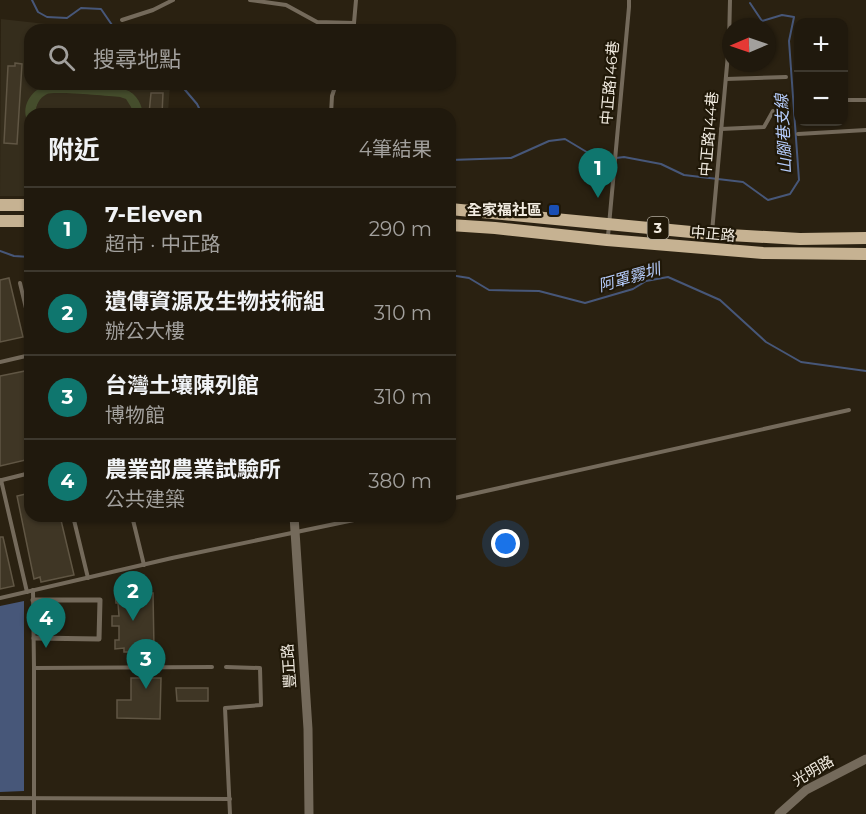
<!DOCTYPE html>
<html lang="zh-TW">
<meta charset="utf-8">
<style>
:root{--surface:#20190d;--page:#282216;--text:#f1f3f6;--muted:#a2a09d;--line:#3d382e;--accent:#0f766e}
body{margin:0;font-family:Montserrat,"Noto Sans TC",sans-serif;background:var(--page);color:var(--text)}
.controls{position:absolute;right:18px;top:18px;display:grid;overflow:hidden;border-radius:12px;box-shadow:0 2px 4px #0004}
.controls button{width:54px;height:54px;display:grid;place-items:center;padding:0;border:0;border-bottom:2px solid var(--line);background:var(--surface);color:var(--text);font:30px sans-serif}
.compass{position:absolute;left:722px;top:18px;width:54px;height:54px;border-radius:50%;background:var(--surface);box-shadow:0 2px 4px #0004;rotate:268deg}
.you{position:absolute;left:506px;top:544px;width:21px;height:21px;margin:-15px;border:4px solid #fff;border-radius:50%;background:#1a73e8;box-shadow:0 0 0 9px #1a73e833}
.badge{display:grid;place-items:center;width:39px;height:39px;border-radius:50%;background:var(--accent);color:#fff;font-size:20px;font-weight:700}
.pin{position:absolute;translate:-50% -50px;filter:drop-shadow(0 2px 3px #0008)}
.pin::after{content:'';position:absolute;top:32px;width:21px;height:18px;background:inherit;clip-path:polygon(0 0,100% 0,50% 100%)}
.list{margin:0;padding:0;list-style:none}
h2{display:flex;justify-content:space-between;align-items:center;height:78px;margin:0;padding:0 24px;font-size:26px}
h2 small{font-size:20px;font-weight:400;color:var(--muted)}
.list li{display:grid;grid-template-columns:39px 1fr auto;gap:18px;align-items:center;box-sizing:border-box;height:84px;padding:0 24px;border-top:2px solid var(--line)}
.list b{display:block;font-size:22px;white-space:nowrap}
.list p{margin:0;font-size:20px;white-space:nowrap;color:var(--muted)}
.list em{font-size:20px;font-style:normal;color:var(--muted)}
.icon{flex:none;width:33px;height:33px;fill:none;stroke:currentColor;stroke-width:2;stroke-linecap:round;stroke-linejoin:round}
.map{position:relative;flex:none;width:866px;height:814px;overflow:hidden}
.search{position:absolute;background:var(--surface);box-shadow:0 2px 4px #0004;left:24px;top:24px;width:432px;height:66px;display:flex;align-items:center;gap:15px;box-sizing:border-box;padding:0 21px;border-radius:18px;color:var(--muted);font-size:22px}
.panel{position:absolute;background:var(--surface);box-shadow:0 2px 4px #0004;left:24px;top:108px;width:432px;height:414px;border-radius:18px}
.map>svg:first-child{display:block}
.education{fill:#352d1c}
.green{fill:#454d2c}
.water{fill:#475779}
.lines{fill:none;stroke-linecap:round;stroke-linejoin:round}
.stream{stroke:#475779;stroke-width:2}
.building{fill:#3f3625;stroke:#605644;stroke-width:1.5}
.service{stroke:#746a5b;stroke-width:4}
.pedestrian{stroke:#746a5b;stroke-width:5}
.tertiary{stroke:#746a5b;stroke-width:9}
.primary{stroke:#c6b292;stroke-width:12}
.transit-dot{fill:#1a4fb4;stroke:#201808;stroke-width:2}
.labels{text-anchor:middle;stroke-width:4.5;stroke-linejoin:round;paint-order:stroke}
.shield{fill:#201808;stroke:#b2ac9f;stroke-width:1.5}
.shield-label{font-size:14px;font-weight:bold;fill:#f1ebe0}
.street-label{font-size:15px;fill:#f1ebe0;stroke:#201808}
.poi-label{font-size:15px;font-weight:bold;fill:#f1ebe0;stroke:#201808;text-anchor:end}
.water-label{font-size:16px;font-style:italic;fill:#b5ccfc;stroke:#201808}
</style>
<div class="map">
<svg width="866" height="814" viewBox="0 0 866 814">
<rect width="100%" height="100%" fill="#2a2111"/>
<polygon class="education" points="1,19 100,30 30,30 30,84 170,84 168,114 30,114 30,196 0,196"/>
<path class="green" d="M51 84 120 88C134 91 141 100 143 114H133L131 107 126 99 120 97C107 96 55 91 47 94 39 98 36 105 35 114H30V125C21 113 26 98 37 90 41 87 46 86 51 84Z"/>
<polygon class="water" points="24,601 24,791 0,792 0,606"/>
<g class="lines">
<g class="stream">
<polyline points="32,0 38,12 47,17 67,18 81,8 101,9 112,25 113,30"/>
<polyline points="180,84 197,104 202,114"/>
<polyline points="450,160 511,158 549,141 565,139 600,160 624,157 661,164 684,175 743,182 768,200 790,194 799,180 789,41 794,17 782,15 762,21 750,3"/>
<polyline points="0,251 14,256 30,257"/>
<polyline points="450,275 469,278 489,290 539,291 585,303 633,289 646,281 668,277 720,300 766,342 801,362 866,371"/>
</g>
</g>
<g class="building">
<polygon points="15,63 22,64 17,144 4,143 8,66 15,66"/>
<polygon points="151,93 163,93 162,114 149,114"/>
<polygon points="9,278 23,337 0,342 0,280"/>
<polygon points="30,370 30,459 0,466 0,376"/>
<polygon points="30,493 30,516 60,516 74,575 41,582 40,577 34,579 17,496"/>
<polygon points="0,537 3,537 14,586 0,589"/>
<polygon points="147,590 147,593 153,593 154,649 148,649 148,652 124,652 124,648 115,649 115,640 119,640 119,626 112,626 112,616 119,616 118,603 116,603 115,591"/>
<polygon points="131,678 161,678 160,719 117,718 117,700 131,700"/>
<polygon points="176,688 208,688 208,701 177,701"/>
</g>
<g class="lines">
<g class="service">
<polyline points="250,0 286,5 317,22 354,23 352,30"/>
<polyline points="122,20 153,10 173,0"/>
<polyline points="354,23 356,0"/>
<polyline points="726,79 786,77"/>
<polyline points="844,100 866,100"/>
<polyline points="331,114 332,96 336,84"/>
<polyline points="721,129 764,127 773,111"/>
<polyline points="798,134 866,130"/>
<polyline points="712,232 729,43 730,0"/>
<polyline points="608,236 629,7 629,0"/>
<polyline points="20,283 30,325"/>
<polyline points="0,362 30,355"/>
<polyline points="1,480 27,592"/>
<polyline points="2,480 30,473"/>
<polyline points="450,499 849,410"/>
<polyline points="73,516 88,578"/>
<polyline points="132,516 144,565"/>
<polyline points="33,590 34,668"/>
<polyline points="0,598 172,558 373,516"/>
<polyline points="226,667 260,668 261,705 225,708 230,814"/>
<polyline points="0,798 230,799"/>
<polyline points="34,814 34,668 212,667"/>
</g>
<polyline class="pedestrian" points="33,600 100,600 99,639 34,638"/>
<g class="tertiary">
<polyline points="294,516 308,729 309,814"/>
<polyline points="779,814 806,790 866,759"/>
</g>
<g class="primary">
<polyline points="0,205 30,205"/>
<polyline points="450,209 712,234 800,239 866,238"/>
<polyline points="0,221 30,221"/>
<polyline points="450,225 495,228 607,240 763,253 866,254"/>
</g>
</g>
<rect class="transit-dot" x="548" y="204" width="12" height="12" rx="3"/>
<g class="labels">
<rect class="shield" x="647.5" y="217" width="21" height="22" rx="4.5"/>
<g class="shield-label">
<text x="658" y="233">3</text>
</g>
<g class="street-label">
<text transform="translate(610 83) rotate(-85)" y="5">中正路146巷</text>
<text transform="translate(709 134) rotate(-85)" y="5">中正路144巷</text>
<text transform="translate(713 234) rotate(5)" y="5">中正路</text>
<text transform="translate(289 666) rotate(-94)" y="5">豐正路</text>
<text transform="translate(813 771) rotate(-30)" y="5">光明路</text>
</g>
<g class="poi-label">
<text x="542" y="215">全家福社區</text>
</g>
<g class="water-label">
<text transform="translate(783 134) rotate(-93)" y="6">山腳巷支線</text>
<text transform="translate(629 277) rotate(-16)" y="6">阿罩霧圳</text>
</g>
</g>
</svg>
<div class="controls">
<button>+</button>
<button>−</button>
</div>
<svg class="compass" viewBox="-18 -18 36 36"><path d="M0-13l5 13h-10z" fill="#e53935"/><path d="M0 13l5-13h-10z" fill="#a2a09d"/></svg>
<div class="you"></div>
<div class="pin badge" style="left:598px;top:198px">1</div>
<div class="pin badge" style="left:133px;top:621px">2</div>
<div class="pin badge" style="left:146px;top:689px">3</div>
<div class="pin badge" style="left:46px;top:648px">4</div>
<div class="search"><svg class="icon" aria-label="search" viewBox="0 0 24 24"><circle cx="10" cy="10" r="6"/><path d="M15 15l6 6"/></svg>搜尋地點</div>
<section class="panel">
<h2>附近<small>4筆結果</small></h2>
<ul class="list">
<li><span class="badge">1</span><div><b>7-Eleven</b><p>超市 · 中正路</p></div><em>290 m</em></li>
<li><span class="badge">2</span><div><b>遺傳資源及生物技術組</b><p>辦公大樓</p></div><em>310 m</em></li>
<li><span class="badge">3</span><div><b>台灣土壤陳列館</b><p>博物館</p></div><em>310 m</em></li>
<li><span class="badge">4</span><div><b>農業部農業試驗所</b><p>公共建築</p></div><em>380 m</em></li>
</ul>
</section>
</div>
